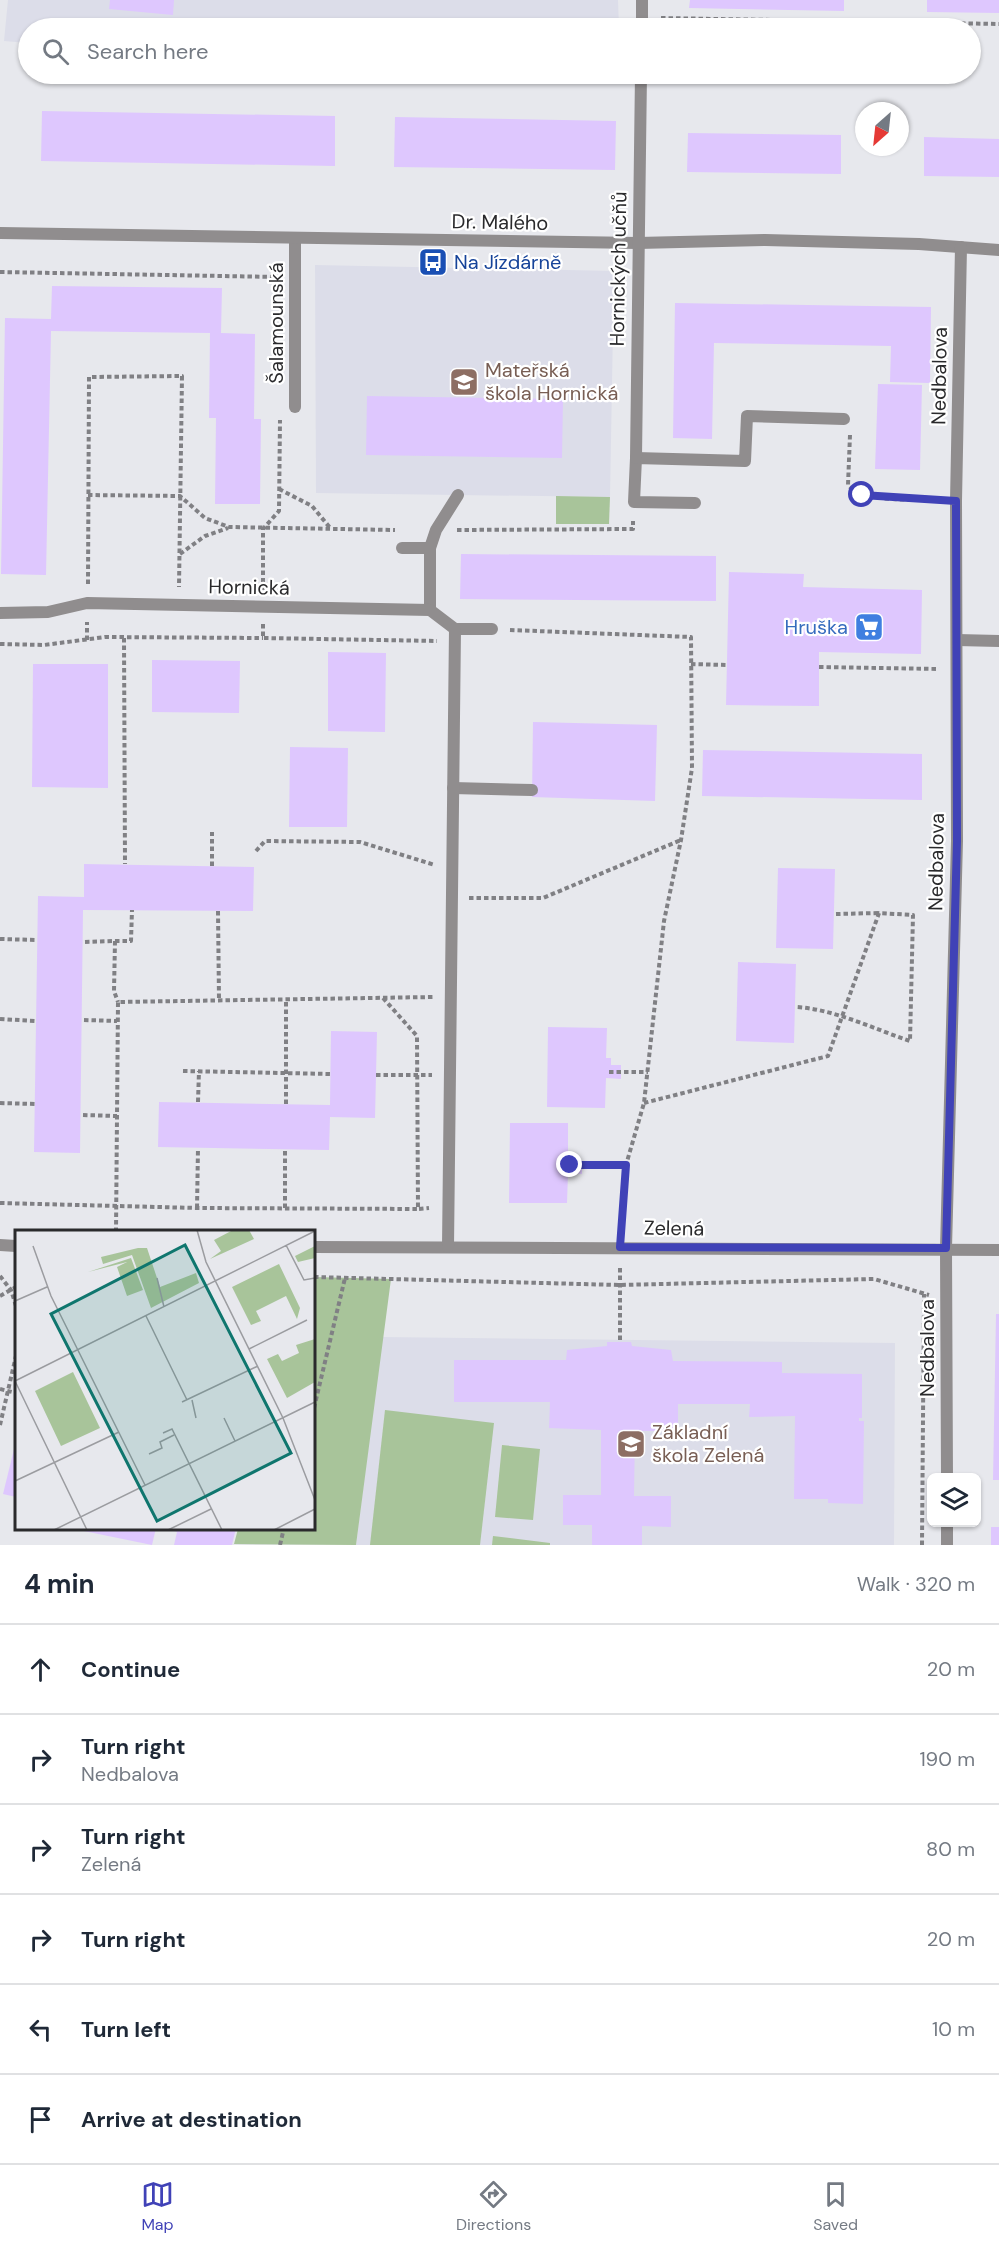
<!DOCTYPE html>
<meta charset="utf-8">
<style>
:root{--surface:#fff;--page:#f6f6f7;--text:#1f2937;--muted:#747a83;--line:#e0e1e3;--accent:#4042b7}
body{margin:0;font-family:"DM Sans",sans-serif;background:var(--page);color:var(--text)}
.controls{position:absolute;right:18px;bottom:18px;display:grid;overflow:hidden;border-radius:9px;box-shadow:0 2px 4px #0004}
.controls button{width:54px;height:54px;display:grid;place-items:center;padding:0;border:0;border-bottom:2px solid var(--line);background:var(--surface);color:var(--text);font:30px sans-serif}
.compass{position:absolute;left:855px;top:102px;width:54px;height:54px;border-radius:50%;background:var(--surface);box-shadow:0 2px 4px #0004;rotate:207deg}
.stop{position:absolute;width:18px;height:18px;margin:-14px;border:4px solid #4042b7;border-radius:50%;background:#fff}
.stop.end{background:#4042b7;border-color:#fff;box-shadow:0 2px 6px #0008}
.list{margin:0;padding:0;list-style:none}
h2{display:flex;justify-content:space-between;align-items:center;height:78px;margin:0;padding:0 24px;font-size:26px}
h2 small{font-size:20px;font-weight:400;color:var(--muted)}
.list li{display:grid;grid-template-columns:39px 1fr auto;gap:18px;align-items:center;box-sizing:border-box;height:90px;padding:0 24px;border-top:2px solid var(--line)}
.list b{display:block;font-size:22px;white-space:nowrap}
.list p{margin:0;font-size:20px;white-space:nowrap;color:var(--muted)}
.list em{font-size:20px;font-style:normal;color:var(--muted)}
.icon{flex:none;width:33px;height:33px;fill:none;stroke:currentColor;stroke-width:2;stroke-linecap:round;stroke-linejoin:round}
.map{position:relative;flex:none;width:999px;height:1545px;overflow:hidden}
.search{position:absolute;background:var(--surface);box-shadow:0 2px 4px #0004;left:18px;right:18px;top:18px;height:66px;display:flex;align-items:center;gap:15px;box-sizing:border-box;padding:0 21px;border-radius:33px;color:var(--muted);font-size:22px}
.sheet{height:618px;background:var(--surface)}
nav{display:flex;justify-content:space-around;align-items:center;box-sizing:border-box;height:84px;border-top:2px solid var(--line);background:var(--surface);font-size:16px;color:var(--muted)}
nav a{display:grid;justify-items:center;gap:3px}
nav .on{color:var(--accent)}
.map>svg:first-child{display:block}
.built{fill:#dcdde9}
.green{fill:#a8c49a}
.building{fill:#dec7fe}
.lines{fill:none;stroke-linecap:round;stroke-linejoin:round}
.path{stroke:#808084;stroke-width:4;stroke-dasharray:4.5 3;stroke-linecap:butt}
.lane{stroke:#908d8e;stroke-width:12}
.street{stroke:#908d8e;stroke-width:12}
.route{stroke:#4042b7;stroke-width:8}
.labels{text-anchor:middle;stroke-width:4.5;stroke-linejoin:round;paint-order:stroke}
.street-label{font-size:20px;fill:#2a2a2c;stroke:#fff}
.transit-label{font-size:20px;fill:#164399;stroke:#fff;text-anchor:start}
.education-label{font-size:20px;fill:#785e54;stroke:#fff;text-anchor:start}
.shop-label{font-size:20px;fill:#366cbe;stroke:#fff;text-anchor:end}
.inset-road{fill:none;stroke:#9b9ca0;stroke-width:1.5}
.view{fill:#0f766e;fill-opacity:0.15;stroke:#0f766e;stroke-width:3}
.inset-edge{fill:none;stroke:#2a2a2c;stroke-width:3}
</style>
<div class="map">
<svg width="999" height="1545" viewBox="0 0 999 1545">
<rect width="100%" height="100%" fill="#e7e8ed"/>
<g class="built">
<polygon points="8,0 618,0 619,28 28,28 28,43 4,41"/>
<polygon points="526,74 619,74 619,79"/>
<polygon points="315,265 614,271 610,497 316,493"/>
<polygon points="382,1337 895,1343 894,1545 356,1545"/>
</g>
<g class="green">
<polygon points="556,496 610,497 609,524 556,524"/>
<polygon points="314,1277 391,1279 356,1545 234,1544 238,1529 314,1528"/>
<polygon points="385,1410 494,1423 480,1545 370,1545"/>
<polygon points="502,1445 540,1449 533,1520 495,1517"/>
<polygon points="493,1536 550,1543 550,1545 492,1545"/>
</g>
<g class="building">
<polygon points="110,0 174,0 173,15 109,9"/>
<polygon points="690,0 844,0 844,11 689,8"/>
<polygon points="927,0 999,0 999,13 927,12"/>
<polygon points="42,111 335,116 335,166 41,161"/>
<polygon points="395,117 616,121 615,170 394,167"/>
<polygon points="688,133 841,135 841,174 687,172"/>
<polygon points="924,137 999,139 999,177 924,176"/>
<polygon points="52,286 222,288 221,333 255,334 254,419 261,419 260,504 215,504 216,418 209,418 210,333 51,331 46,575 1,574 5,318 51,319"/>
<polygon points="675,303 931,307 930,383 890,382 891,346 714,343 712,439 673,438"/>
<polygon points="878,384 922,385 920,470 875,469"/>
<polygon points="367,396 563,399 562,458 366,455"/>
<polygon points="461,554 716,556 716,601 460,599"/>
<polygon points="729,572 804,574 803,587 922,590 921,654 819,652 819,706 726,705"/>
<polygon points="328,652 386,653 385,732 328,731"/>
<polygon points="152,660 240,661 239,713 152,712"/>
<polygon points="33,664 108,664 108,788 32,787"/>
<polygon points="533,722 657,725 655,801 532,797"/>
<polygon points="290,747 348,748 347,827 289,827"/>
<polygon points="703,750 922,754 922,800 702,796"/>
<polygon points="84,864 254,867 253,911 83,910 80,1153 34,1152 38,896 84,897"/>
<polygon points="778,868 835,869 833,949 776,948"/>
<polygon points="738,962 796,964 794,1043 736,1041"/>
<polygon points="548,1027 607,1028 606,1058 611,1058 611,1065 621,1065 621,1079 606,1078 605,1108 547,1107"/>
<polygon points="331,1031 377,1032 375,1118 330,1117 329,1150 158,1147 159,1102 330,1105"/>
<polygon points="510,1123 568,1123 568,1153 573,1153 572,1160 582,1160 582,1174 568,1173 567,1203 509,1203"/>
<polygon points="996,1314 999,1314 999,1480 993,1480"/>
<polygon points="607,1342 631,1342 632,1346 671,1350 673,1361 782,1362 782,1373 862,1374 862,1418 859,1418 859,1421 864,1421 863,1504 828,1503 828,1499 794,1499 795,1416 749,1417 750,1404 678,1404 678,1431 635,1431 634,1496 671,1496 671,1527 642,1526 642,1545 592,1545 592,1525 563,1525 563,1495 601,1495 601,1430 549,1428 550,1402 454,1402 454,1360 566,1360 567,1350 607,1346"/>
<polygon points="16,1441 16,1497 3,1494"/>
<rect x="991" y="1527" width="8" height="18"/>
<polygon points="156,1528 152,1545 74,1529 74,1528"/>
<polygon points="165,1528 236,1528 232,1545 174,1545 177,1532"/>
</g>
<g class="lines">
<g class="path">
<polyline points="661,18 999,24"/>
<polyline points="0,272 277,277"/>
<path d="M850 435 848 485C863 503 914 499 937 500"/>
<polyline points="279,489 312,506 331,529"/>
<polyline points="88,495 180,496 205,518 229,527 395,530"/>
<polyline points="457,530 633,529 633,521"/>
<polyline points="180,554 205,536 228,528"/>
<polyline points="88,584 89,377 182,376 179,587"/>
<polyline points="263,590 263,529 279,511 280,420"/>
<polyline points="263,624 263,638 437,641"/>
<polyline points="510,630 691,637 692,768 681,840 664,921 644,1103 626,1165 621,1230"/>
<polyline points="124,638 125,864"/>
<polyline points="87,640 87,622"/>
<polyline points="0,644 44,645 105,637 263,638"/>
<polyline points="691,664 726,665"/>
<polyline points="819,667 939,669"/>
<polyline points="256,851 265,841 360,842 435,865"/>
<polyline points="212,866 212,832"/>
<polyline points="469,898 543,898 681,840"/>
<polyline points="218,911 219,1000"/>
<polyline points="836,914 879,913"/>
<polyline points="0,939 37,940"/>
<polyline points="115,941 131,941 132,910"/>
<polyline points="85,942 115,941 114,991 118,1002"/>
<polyline points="383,998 417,1036 418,1209 429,1208"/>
<polyline points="0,1019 36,1021"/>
<polyline points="84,1020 117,1021"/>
<polyline points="183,1071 331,1074"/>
<polyline points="609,1072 648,1072"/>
<polyline points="376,1075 432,1075"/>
<polyline points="198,1102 199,1071"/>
<polyline points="0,1103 35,1104"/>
<path d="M644 1103 828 1056 879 913 913 915 910 1041C874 1029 834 1009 796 1007"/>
<polyline points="286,1104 286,999"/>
<polyline points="83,1115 117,1116"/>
<polyline points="570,1165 626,1165"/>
<polyline points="0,1203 197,1208 418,1209"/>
<polyline points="197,1208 198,1148"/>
<polyline points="285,1208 285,1149"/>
<polyline points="116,1232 118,1002 433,997"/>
<polyline points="620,1268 620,1342"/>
<polyline points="0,1276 11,1290 16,1306"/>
<polyline points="314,1277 619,1285 874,1279 929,1295"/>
<polyline points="0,1296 16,1287"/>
<polyline points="0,1389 16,1393"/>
<polyline points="314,1408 345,1278"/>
<polyline points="0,1425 16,1356"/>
<polyline points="280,1545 284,1528"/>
<polyline points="922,1545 924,1294"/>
</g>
<g class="lane">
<polyline points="295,240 295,407"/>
<polyline points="695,503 634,502 636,458 745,461 747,416 844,419"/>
<polyline points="402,548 430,548"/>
<polyline points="430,610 430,548 436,530 458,495"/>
<polyline points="453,788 532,790"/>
</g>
<g class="street">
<polyline points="642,28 642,0"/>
<polyline points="0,233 638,243 765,240 919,244 999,250"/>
<polyline points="636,458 641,74"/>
<polyline points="0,613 48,612 87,603 430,610 455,629 492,629"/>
<polyline points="957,640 999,641"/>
<polyline points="0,1245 16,1246"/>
<polyline points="314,1247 999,1250"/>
<polyline points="448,1247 455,629"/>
<polyline points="947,1478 946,1248 957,841 956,501 961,247"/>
<polyline points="947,1522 947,1545"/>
</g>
</g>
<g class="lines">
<polyline class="route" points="570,1165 626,1165 620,1247 946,1248 957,841 956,501 862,495"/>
</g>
<defs>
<g id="bus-square" transform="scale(1.5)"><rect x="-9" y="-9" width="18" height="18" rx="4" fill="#1a4fb4" stroke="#fff"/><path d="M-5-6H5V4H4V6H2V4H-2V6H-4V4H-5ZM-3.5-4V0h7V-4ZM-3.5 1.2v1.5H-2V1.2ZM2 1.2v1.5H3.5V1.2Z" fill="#fff"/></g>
<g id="school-square" transform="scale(1.5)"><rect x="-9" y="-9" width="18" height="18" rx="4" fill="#8d6e63" stroke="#fff"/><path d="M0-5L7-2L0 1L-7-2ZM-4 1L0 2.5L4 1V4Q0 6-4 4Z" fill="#fff"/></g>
<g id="supermarket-square" transform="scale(1.5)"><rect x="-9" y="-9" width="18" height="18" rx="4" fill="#3f7fe0" stroke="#fff"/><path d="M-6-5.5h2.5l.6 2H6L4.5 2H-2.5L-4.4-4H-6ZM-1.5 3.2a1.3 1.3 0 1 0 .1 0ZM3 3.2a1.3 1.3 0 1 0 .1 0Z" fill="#fff"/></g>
</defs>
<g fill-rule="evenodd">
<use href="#bus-square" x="433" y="262"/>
<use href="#school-square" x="464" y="382"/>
<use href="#supermarket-square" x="869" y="627"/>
<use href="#school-square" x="631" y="1444"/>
</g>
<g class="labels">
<g class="street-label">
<text transform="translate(500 222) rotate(1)" y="7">Dr. Malého</text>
<text transform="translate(618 269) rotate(-89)" y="7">Hornických učňů</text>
<text transform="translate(276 323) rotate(-90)" y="7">Šalamounská</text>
<text transform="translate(939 376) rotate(-89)" y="7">Nedbalova</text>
<text transform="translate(249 587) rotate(1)" y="7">Hornická</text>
<text transform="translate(936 862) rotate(-89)" y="7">Nedbalova</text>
<text transform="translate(674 1228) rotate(1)" y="7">Zelená</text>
<text transform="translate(927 1348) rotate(-90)" y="7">Nedbalova</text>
</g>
<g class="transit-label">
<text x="454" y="269">Na Jízdárně</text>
</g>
<g class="education-label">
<text x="485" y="377">Mateřská<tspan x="485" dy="23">škola Hornická</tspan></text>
<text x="652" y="1439">Základní<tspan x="652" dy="23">škola Zelená</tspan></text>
</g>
<g class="shop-label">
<text x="848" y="634">Hruška</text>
</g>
</g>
<g transform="translate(15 1230)">
<rect width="300" height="300" fill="#e7e8ed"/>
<path d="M218 0H234L239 9 195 29 206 21 199 10ZM300 16V28L283 32 280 26ZM123 18H132L145 57 181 43 184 53 136 78 117 25 88 34 86 27ZM116 28 128 60 112 66 102 37 112 32 73 42ZM264 34 285 78 282 89 271 66 241 81 246 91 236 95 217 57ZM300 109V152L272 168 252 129 263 124 267 131 284 123 281 115ZM58 142 85 198 46 216 20 161Z" fill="#a8c49a"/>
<path class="inset-road" d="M182 0 191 32 268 188 300 270M271 15 289 50 300 48M18 16 36 66 130 255M142 48 149 77M0 71 32 57M131 86 172 170M234 119 292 90M0 151 300 1M0 151 72 300M177 170 181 188M167 172 243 136M209 188 220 211M148 203 157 199 207 300M134 224 147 218 145 212 159 205M0 251 104 202M39 300 300 172M153 300 196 279M259 300 300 279"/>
<path class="view" d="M170 15 276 223 142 291 36 84Z"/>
<rect width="300" height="300" class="inset-edge"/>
</g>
</svg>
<div class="controls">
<button><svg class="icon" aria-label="layers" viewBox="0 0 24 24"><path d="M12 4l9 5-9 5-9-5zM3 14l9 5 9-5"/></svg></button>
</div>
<svg class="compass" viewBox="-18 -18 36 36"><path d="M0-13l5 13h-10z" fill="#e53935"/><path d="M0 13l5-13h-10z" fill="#747a83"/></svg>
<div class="stop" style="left:862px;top:495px"></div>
<div class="stop end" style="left:570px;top:1165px"></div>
<div class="search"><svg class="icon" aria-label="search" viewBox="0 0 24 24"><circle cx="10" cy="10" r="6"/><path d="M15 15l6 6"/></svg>Search here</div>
</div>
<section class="sheet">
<h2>4 min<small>Walk · 320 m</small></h2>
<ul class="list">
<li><svg class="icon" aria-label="ahead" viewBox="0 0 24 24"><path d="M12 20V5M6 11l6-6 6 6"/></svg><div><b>Continue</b></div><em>20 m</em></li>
<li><svg class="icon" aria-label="right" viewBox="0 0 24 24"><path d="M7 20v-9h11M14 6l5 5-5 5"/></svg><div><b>Turn right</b><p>Nedbalova</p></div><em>190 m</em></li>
<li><svg class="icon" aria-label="right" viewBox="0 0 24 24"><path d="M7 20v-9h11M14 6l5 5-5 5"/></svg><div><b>Turn right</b><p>Zelená</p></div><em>80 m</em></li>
<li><svg class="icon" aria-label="right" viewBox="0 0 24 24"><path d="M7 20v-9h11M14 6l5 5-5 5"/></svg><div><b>Turn right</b></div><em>20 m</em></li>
<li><svg class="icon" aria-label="left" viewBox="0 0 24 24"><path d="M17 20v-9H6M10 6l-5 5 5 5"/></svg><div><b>Turn left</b></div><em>10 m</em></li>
<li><svg class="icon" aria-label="arrive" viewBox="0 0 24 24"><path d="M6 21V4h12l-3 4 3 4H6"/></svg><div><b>Arrive at destination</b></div></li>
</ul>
</section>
<nav>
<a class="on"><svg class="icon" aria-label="map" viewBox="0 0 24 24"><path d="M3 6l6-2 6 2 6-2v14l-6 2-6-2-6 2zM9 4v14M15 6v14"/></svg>Map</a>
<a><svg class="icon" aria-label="directions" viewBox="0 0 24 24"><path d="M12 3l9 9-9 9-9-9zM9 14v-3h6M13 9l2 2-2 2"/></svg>Directions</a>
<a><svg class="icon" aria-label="saved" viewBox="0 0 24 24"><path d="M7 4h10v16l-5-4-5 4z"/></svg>Saved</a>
</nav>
